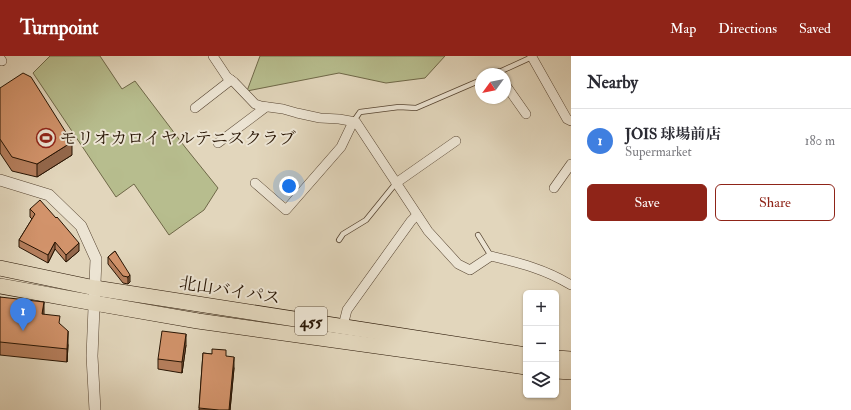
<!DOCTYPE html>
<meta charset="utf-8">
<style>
:root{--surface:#fff;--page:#f7f7f7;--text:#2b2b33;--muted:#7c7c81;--line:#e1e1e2;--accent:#8f2418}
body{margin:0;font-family:"IM FELL Double Pica","Noto Serif JP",serif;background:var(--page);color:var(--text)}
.controls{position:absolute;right:12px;bottom:12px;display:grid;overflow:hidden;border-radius:6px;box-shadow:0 1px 3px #0004}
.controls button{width:36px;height:36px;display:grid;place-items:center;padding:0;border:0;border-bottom:1px solid var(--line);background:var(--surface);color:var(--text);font:20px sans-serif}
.compass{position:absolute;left:475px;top:12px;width:36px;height:36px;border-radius:50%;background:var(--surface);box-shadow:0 1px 3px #0004;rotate:237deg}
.you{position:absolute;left:289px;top:130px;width:14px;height:14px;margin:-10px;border:3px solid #fff;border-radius:50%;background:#1a73e8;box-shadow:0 0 0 6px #1a73e833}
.badge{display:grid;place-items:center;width:26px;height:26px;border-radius:50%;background:var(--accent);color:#fff;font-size:13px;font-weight:700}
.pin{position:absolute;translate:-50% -33px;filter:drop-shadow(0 1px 2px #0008)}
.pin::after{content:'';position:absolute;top:21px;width:14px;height:12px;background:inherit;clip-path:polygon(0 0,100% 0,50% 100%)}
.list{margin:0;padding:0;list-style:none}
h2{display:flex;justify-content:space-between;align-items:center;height:52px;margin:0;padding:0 16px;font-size:17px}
h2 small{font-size:13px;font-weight:400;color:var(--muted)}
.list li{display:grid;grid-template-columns:26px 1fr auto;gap:12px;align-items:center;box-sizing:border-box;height:64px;padding:0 16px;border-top:1px solid var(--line)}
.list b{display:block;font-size:15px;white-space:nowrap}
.list p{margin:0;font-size:13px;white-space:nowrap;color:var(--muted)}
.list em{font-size:13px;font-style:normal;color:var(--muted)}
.actions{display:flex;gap:8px;padding:12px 16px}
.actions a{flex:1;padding:9px 0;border:1px solid var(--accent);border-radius:6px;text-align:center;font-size:14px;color:var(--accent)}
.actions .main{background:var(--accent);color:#fff}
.icon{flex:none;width:22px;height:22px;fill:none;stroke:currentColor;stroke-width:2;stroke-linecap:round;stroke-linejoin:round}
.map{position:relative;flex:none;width:571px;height:354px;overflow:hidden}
header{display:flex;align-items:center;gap:24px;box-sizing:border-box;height:56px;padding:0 20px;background:var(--accent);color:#fff}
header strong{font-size:19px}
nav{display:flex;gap:22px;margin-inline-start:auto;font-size:14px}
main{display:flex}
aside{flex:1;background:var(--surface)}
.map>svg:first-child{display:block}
.green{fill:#b7bd8e;stroke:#6f6848}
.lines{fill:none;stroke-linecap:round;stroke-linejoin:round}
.service-casing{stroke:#564431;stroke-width:6}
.minor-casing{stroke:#564431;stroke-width:10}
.tertiary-casing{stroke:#564431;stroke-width:12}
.trunk-casing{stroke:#271403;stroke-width:16}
.service{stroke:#ece4d3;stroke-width:4.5}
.minor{stroke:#ece4d3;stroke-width:9}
.tertiary{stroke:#ece4d3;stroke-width:11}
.trunk{stroke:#e2d6bc;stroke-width:15}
.wall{fill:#b57e5c;stroke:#271403}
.shaded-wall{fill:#93674b;stroke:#271403}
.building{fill:#d2936b;stroke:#271403}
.labels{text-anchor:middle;stroke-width:4;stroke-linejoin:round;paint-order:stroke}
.shield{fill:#ece4d3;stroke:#625241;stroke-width:1}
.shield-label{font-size:16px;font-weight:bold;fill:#271403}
.poi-label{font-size:17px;fill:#271403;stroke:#ece4d3;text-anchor:start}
.street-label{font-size:17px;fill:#271403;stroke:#ece4d3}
</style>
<header>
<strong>Turnpoint</strong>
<nav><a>Map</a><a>Directions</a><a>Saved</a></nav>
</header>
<main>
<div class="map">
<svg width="571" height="354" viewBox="0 0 571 354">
<rect width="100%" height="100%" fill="#e2d6bc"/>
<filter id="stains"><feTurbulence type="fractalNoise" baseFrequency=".005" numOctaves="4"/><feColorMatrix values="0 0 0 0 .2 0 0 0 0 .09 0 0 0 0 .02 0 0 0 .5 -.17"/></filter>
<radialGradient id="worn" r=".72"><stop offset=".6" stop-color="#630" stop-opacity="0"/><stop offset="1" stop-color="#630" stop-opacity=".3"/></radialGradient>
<g class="green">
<polygon points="50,0 100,0 122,33 135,25 185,91 218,132 204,154 169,179 134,128 116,141 33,17"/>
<polygon points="260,0 445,0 425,22 386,27 339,17 247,35"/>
</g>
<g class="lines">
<g class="service-casing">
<g id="service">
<polyline points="497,17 532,1"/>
<polyline points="353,66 360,56 399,51 416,52 481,24"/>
<polyline points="478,179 491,200"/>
<polyline points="339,184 343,178 366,164 396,127"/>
</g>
</g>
<g class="minor-casing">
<g id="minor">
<path d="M213 0 227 21 234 26 255 48 261 50 283 53 297 57 320 62 339 63 356 66 428 175 458 208 470 214 491 200C520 207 545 213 571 229"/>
<polyline points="532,1 567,63 571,65"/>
<polyline points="0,2 2,5"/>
<polyline points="497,17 498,18"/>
<polyline points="505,28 526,58"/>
<polyline points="195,52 231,24"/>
<polyline points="218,87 266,51"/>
<polyline points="255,127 286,154 341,91 353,66"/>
<polyline points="396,127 456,85"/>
<polyline points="554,132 571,108"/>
<polyline points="343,270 347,254 411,165 417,159"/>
</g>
</g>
<g class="tertiary-casing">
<polyline id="tertiary" points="0,124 49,139 81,170 96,203 92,300 95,354"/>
</g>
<g class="trunk-casing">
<g id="trunk">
<polyline points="0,212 95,232 526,299"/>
<polyline points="0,230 94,247 198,265 526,311"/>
<polyline points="556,302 571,303"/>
<polyline points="556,315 571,316"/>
</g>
</g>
<use href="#service" class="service"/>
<use href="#minor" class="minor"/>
<use href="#tertiary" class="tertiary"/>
<use href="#trunk" class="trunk"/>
</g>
<g class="wall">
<polygon points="0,32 72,99 37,121 12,115 0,97"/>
<polygon points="30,153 56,162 79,195 66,206 55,193 48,207 19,191 19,184 32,163 30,161"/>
<polygon points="115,195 130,226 128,228 123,227 108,208 108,201"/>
<polygon points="0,241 44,259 60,268 68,289 67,306 0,299"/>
<polygon points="186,289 182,317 158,313 158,303"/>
<polygon points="203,297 226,300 234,312 230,354 199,354"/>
</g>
<g class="shaded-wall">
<polygon points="72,86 72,99 37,121 37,108"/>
<polygon points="55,186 55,193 48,207 48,199"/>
<polygon points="79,187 79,195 66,206 66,199"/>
<polygon points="130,219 130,226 128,228 128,221"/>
<polygon points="44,246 44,260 42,258"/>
<polygon points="68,275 68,289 67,306 67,293"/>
<polygon points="186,278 186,289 182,317 182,306"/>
<polygon points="234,301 234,312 230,354 229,354"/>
</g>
<g class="building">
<polygon points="23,17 31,21 72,86 37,108 12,101 0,83 0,32"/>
<polygon points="40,144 56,162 57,161 79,187 66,199 55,186 48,199 19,184 35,158 30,153"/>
<polygon points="115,195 130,219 128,221 123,220 108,201"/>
<polygon points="0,241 44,246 42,258 60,260 59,267 68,275 67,293 0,286"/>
<polygon points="162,275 186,278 182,306 158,303"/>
<polygon points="212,293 226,294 226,300 234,301 229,354 219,354 199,352 203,297 212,298"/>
</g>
<defs>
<g id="stadium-ring" transform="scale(1)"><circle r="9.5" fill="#ece4d3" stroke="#8f2418" stroke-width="1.5"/><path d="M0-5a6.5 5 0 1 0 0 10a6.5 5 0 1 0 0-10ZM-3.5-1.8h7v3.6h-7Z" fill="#8f2418"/></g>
</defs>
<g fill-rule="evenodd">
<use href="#stadium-ring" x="46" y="82"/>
</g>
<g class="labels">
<rect class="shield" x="295" y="251" width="32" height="28" rx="3"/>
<g class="shield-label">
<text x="311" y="271">455</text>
</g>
<g class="poi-label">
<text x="60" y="88">モリオカロイヤルテニスクラブ</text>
</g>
<g class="street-label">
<text transform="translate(230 234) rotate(9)" y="6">北山バイパス</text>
</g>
</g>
<rect width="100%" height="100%" filter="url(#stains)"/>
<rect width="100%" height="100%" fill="url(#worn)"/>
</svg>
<div class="controls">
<button>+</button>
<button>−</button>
<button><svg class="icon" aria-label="layers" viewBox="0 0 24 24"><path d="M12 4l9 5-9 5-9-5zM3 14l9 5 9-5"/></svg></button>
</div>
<svg class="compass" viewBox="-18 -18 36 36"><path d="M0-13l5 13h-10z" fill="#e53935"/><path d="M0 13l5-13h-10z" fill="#7c7c81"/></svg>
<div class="you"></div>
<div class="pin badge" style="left:23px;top:275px;background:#3f7fe0">1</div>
</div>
<aside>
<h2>Nearby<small></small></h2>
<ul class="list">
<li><span class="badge" style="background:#3f7fe0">1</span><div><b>JOIS 球場前店</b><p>Supermarket</p></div><em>180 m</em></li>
</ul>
<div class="actions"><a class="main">Save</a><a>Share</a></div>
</aside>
</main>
